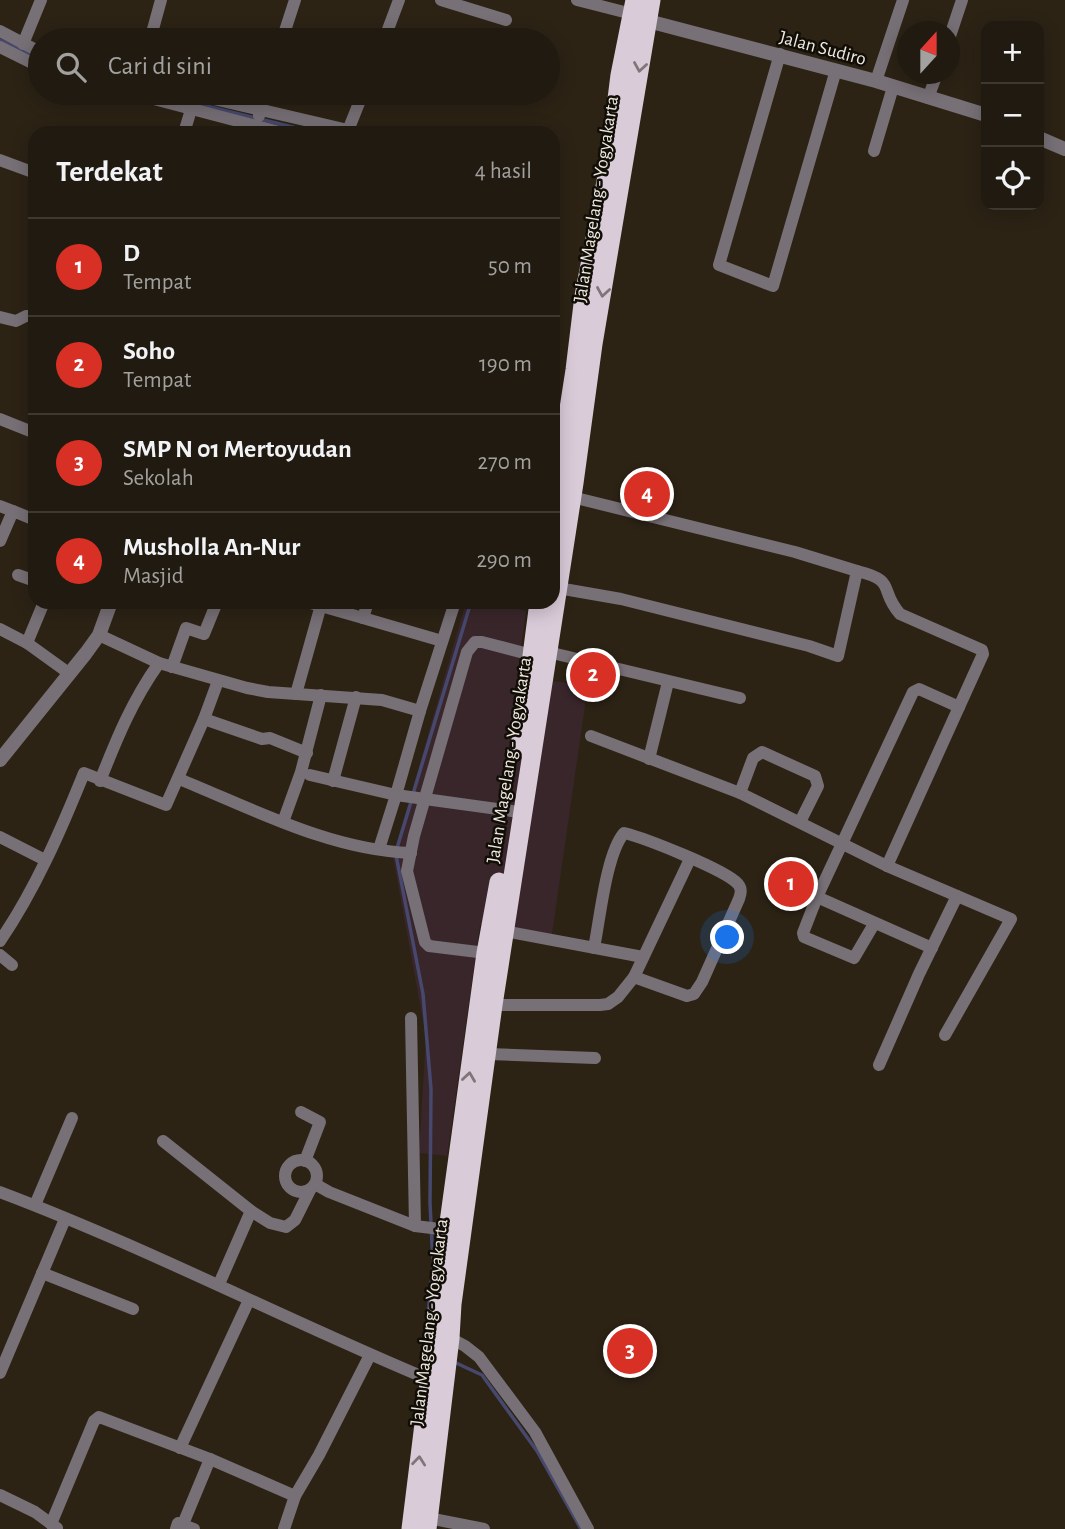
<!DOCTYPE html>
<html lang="id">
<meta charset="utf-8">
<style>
:root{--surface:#211a10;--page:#2d271e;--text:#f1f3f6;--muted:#a2a19f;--line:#3e3830;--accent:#d93025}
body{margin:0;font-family:"Alegreya Sans",sans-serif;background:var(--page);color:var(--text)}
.controls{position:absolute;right:21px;top:21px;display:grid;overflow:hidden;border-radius:14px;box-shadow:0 4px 18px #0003}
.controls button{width:63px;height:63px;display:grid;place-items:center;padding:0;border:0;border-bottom:2px solid var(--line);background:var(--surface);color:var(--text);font:35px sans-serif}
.compass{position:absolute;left:897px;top:21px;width:63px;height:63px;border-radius:50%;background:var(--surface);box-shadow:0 4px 18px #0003;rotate:21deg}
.you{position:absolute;left:728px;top:938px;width:24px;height:24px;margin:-18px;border:5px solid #fff;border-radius:50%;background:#1a73e8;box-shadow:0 0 0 10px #1a73e833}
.badge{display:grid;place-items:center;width:46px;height:46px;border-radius:50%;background:var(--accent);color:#fff;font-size:23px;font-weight:700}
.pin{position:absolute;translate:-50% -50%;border:4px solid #fff;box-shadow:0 2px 7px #0006}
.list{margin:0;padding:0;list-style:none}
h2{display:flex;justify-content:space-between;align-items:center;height:91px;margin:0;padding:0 28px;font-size:30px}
h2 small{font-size:23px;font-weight:400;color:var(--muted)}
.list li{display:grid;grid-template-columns:46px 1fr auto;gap:21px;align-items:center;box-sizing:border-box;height:98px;padding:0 28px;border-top:2px solid var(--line)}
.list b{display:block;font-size:26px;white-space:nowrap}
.list p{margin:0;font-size:23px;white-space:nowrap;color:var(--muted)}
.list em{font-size:23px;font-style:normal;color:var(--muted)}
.icon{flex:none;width:38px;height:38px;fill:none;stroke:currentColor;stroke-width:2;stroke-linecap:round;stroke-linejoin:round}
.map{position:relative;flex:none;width:1065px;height:1529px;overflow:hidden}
.search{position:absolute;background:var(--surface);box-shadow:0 4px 18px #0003;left:28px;top:28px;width:532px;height:77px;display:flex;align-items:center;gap:18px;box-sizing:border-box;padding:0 24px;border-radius:38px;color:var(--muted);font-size:26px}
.panel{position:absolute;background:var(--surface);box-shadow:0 4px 18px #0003;left:28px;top:126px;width:532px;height:483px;border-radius:21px}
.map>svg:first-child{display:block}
.commercial{fill:#39262b}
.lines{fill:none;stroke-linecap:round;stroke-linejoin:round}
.stream{stroke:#47486e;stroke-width:3.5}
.minor{stroke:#777076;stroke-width:12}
.tertiary{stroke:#777076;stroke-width:14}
.trunk{stroke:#dacbd8;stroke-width:19}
.oneway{stroke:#80767a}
.labels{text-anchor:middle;stroke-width:5;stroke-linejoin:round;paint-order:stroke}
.street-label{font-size:19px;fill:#eee8df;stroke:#110d07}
</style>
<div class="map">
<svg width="1065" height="1529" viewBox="0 0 1065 1529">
<rect width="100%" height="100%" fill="#2c2315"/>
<polygon class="commercial" points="466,602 490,602 526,611 517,677 588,685 552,934 480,925 447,1156 419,1153 426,1037 393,857"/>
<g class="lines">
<g class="stream">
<polyline points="0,40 40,59"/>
<polyline points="198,104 317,133"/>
<polyline points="413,794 471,602"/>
<polyline points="397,848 411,802"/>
<polyline points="396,855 423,994 431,1089 430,1203 433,1264 426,1334"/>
<polyline points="454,1362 482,1375 537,1451 581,1529"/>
</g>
<g class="minor">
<polyline points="441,0 506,20"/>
<polyline points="577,0 632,14"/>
<polyline points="0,31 40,52"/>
<polyline points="950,36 962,0"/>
<polyline points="150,40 161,0"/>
<polyline points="282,40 295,0"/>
<polyline points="384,40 399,0"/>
<polyline points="23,44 41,0"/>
<polyline points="0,47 40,67"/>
<polyline points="780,54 719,265 773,286 836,70"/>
<polyline points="876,81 903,0"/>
<polyline points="131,93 283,133"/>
<polyline points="188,93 348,130"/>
<polyline points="928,98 937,74"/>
<polyline points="259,116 259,109 265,93"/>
<polyline points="184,133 193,103"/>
<polyline points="347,133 363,93"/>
<polyline points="874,151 893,87"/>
<polyline points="0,160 35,173"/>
<polyline points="0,317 16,321 26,316 35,316"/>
<polyline points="0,419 35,433"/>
<polyline points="572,497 795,552 857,571"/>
<polyline points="0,506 13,511"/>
<polyline points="0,541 13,511 35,520"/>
<polyline points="18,575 35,581"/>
<path d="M558 588 621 599 809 646 838 656 857 571C898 581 878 589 900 614L982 650 983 654 887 866"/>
<polyline points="241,602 256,602"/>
<polyline points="307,602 363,618 368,602"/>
<polyline points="363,618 442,641"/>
<polyline points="0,629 27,643 70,674"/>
<polyline points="99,635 159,663 247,688 268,692 382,700 420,711"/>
<polyline points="27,643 44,602"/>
<polyline points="548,652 740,698"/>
<polyline points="172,667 186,628 204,634 217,602"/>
<polyline points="296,694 321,605"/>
<polyline points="204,719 262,739 270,738 307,753"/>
<polyline points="591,736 740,793 887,866 1011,919 945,1035"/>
<polyline points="649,759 668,682"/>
<polyline points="310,775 396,795 420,711 455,602"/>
<path d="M179 779C253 809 330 850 411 853"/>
<path d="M100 781C117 738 132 701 159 663"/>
<polyline points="333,781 356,697"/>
<polyline points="740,793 753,758 762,752 815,776 818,786 800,822"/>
<polyline points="283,822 301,772 321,695"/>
<polyline points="0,837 45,860"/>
<polyline points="379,849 396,795 512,811"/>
<polyline points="817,897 803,933 804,937 854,958 874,924"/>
<polyline points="504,931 643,957"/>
<path d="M0 941C35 890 61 830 84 773L166 805 204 719 218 681"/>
<path d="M594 948C600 919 606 854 624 833 645 838 726 870 738 884 742 889 741 893 739 899L702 982 694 994 687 996 634 977"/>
<polyline points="932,948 817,897 913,692 919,689 959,707"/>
<polyline points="486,953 429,946 425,942 407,871 414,836 467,652 475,642 482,642 532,655"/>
<polyline points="0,955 12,965"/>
<polyline points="493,1005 600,1005 608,1004 618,997 634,977 690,859"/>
<polyline points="411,1018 415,1226"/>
<polyline points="488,1054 595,1058"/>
<polyline points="879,1065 919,974 957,896"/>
<polyline points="301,1112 320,1122 305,1161"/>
<polyline points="163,1141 251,1211 219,1284"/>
<circle cx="301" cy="1176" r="16"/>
<polyline points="315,1184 329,1192 415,1226 448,1230"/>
<path d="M0 1192C146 1247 284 1319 428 1379"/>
<polyline points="35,1205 72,1118"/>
<polyline points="251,1211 270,1223 286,1227 295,1220 310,1190"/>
<polyline points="42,1273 133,1309"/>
<polyline points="450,1338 465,1346 479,1357 535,1432 588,1529"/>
<polyline points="0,1373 65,1219"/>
<polyline points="180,1448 249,1300"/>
<polyline points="0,1495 35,1512 57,1528"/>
<polyline points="428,1518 484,1529"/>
<polyline points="51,1524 94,1421 99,1417 210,1459 295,1496"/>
<polyline points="183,1524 210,1459"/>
<polyline points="176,1529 178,1523 194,1529"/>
<polyline points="284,1529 295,1496 319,1455 370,1355"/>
</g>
<g class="tertiary">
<polyline points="648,21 876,81 986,115"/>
<polyline points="1039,138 1065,149"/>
<polyline points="0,760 86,653 99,635 111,602"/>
</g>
<g class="trunk">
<polyline points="553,512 575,370 584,296 608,171 620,75 635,0"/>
<polyline points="520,748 539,602"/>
<polyline points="411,1529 448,1230 486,953 499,882"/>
<polyline points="427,1529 450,1338 452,1304 493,1005 574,483 593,344 651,0"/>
</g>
</g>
<defs><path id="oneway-chevron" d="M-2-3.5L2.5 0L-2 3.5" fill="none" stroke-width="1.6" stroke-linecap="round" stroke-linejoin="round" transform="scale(1.75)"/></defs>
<g class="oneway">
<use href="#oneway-chevron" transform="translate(640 67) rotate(99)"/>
<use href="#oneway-chevron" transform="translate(603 292) rotate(99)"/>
<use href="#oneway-chevron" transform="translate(469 1077) rotate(-82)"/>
<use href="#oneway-chevron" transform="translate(419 1461) rotate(-84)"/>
</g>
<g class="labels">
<g class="street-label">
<text transform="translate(823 47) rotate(15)" y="7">Jalan Sudiro</text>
<text transform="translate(595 199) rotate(-81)" y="7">Jalan Magelang - Yogyakarta</text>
<text transform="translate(508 760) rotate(-81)" y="7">Jalan Magelang - Yogyakarta</text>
<text transform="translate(428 1322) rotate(-83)" y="7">Jalan Magelang - Yogyakarta</text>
</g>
</g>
</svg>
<div class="controls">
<button>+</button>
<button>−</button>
<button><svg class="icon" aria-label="locate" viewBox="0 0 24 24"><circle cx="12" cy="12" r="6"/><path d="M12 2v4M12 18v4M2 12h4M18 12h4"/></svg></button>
</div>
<svg class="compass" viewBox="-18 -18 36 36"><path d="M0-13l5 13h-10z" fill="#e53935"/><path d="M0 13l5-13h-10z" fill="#a2a19f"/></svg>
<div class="you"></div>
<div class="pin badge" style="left:791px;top:884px">1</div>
<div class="pin badge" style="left:593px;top:675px">2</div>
<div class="pin badge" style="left:630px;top:1351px">3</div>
<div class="pin badge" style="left:647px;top:494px">4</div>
<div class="search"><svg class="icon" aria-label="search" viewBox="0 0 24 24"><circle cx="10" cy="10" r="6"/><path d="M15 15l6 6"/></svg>Cari di sini</div>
<section class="panel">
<h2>Terdekat<small>4 hasil</small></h2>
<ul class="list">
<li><span class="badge">1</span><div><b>D</b><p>Tempat</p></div><em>50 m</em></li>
<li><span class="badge">2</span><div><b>Soho</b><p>Tempat</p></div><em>190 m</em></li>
<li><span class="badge">3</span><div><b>SMP N 01 Mertoyudan</b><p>Sekolah</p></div><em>270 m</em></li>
<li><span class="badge">4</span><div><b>Musholla An-Nur</b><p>Masjid</p></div><em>290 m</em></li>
</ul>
</section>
</div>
